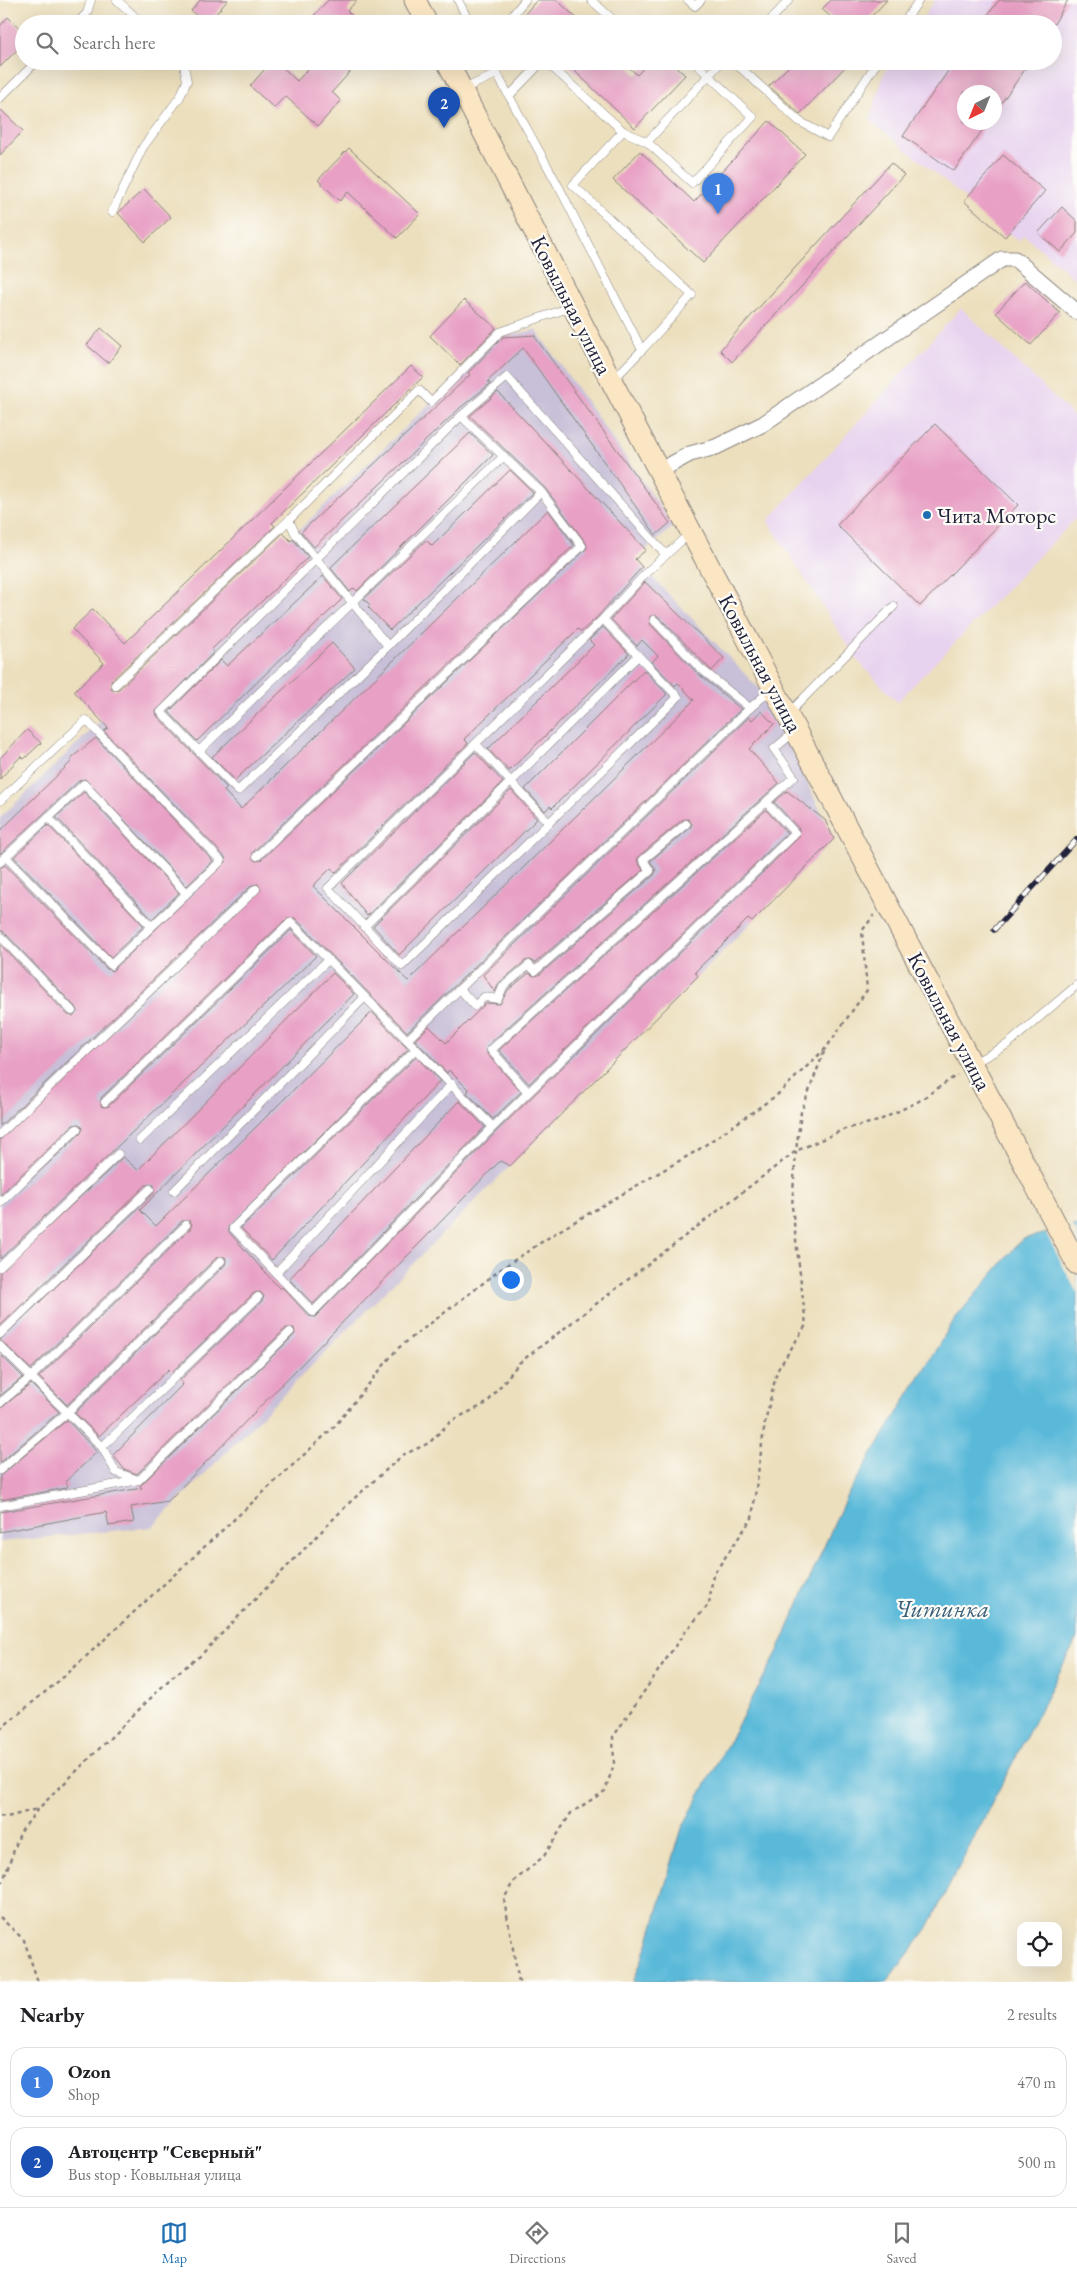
<!DOCTYPE html>
<meta charset="utf-8">
<style>
:root{--surface:#fff;--page:#f6f6f6;--text:#202124;--muted:#757577;--line:#e0e0e0;--accent:#1f6fb2}
body{margin:0;font-family:"EB Garamond",serif;background:var(--page);color:var(--text)}
.controls{position:absolute;right:15px;bottom:15px;display:grid;overflow:hidden;border-radius:10px;box-shadow:0 5px 20px #0002}
.controls button{width:45px;height:45px;display:grid;place-items:center;padding:0;border:0;border-bottom:1px solid var(--line);background:var(--surface);color:var(--text);font:25px sans-serif}
.compass{position:absolute;left:957px;top:85px;width:45px;height:45px;border-radius:50%;background:var(--surface);box-shadow:0 5px 20px #0002;rotate:223deg}
.you{position:absolute;left:510px;top:1279px;width:18px;height:18px;margin:-12px;border:4px solid #fff;border-radius:50%;background:#1a73e8;box-shadow:0 0 0 8px #1a73e833}
.badge{display:grid;place-items:center;width:32px;height:32px;border-radius:50%;background:var(--accent);color:#fff;font-size:16px;font-weight:700}
.pin{position:absolute;translate:-50% -41px;filter:drop-shadow(0 1px 2px #0008)}
.pin::after{content:'';position:absolute;top:26px;width:18px;height:15px;background:inherit;clip-path:polygon(0 0,100% 0,50% 100%)}
.list{margin:0;padding:0;list-style:none}
h2{display:flex;justify-content:space-between;align-items:center;height:65px;margin:0;padding:0 20px;font-size:21px}
h2 small{font-size:16px;font-weight:400;color:var(--muted)}
.list li{display:grid;grid-template-columns:32px 1fr auto;gap:15px;align-items:center;box-sizing:border-box;height:70px;margin:0 10px 10px;padding:0 10px;border:1px solid var(--line);border-radius:15px}
.list b{display:block;font-size:19px;white-space:nowrap}
.list p{margin:0;font-size:16px;white-space:nowrap;color:var(--muted)}
.list em{font-size:16px;font-style:normal;color:var(--muted)}
.icon{flex:none;width:28px;height:28px;fill:none;stroke:currentColor;stroke-width:2;stroke-linecap:round;stroke-linejoin:round}
.map{position:relative;flex:none;width:1077px;height:1982px;overflow:hidden}
.search{position:absolute;background:var(--surface);box-shadow:0 5px 20px #0002;left:15px;right:15px;top:15px;height:55px;display:flex;align-items:center;gap:12px;box-sizing:border-box;padding:0 18px;border-radius:28px;color:var(--muted);font-size:19px}
.sheet{height:225px;background:var(--surface)}
nav{display:flex;justify-content:space-around;align-items:center;box-sizing:border-box;height:70px;border-top:1px solid var(--line);background:var(--surface);font-size:14px;color:var(--muted)}
nav a{display:grid;justify-items:center;gap:2px}
nav .on{color:var(--accent)}
.map>svg:first-child{display:block}
.built{fill:#e7d2ef;fill-rule:evenodd}
.industrial{fill:#c8bfd8}
.water{fill:#5ab9d9;stroke:#3e6e8a}
.pier{fill:#ecdfbd}
.building{fill:#e8a0c5}
.lines{fill:none;stroke-linecap:round;stroke-linejoin:round}
.lane-casing{stroke:#87807c;stroke-width:9}
.street-casing{stroke:#87807c;stroke-width:17}
.secondary-casing{stroke:#87807c;stroke-width:23}
.path{stroke:#87807c;stroke-width:2.5;stroke-dasharray:4 4;stroke-linecap:butt}
.lane{stroke:#fff;stroke-width:8}
.street{stroke:#fff;stroke-width:15}
.secondary{stroke:#fbe6c4;stroke-width:21}
.rail-casing{stroke:#22223b;stroke-width:5.5}
.rail{stroke:#fdfcf7;stroke-width:4;stroke-dasharray:11;stroke-linecap:butt}
.poi-dot{fill:#1f6fb2;stroke:#fdfcf7;stroke-width:2}
.labels{text-anchor:middle;stroke-width:4.5;stroke-linejoin:round;paint-order:stroke}
.street-label{font-size:22px;fill:#22223b;stroke:#fdfcf7}
.poi-label{font-size:22px;fill:#22223b;stroke:#fdfcf7;text-anchor:start}
.water-label{font-size:24px;font-style:italic;fill:#385e7a;stroke:#fdfcf7}
</style>
<div class="map">
<svg width="1077" height="1982" viewBox="0 0 1077 1982">
<rect width="100%" height="100%" fill="#fdfcf7"/>
<filter id="ink" filterUnits="userSpaceOnUse"><feTurbulence type="fractalNoise" baseFrequency=".02" numOctaves="2"/><feDisplacementMap in="SourceGraphic" scale="10" xChannelSelector="R" yChannelSelector="G"/><feConvolveMatrix kernelMatrix="1 2 1 2 8 2 1 2 1" color-interpolation-filters="sRGB"/></filter>
<filter id="wash" filterUnits="userSpaceOnUse"><feTurbulence type="fractalNoise" baseFrequency=".0096" numOctaves="4" result="noise"/><feDisplacementMap in="SourceGraphic" scale="20" xChannelSelector="R" yChannelSelector="G"/><feGaussianBlur stdDeviation="1.12" result="paint"/><feColorMatrix in="noise" values="0 0 0 0 0 0 0 0 0 0 0 0 0 0 0 0 0 1.4 0 .05"/><feComposite in="paint" operator="in"/></filter>
<g filter="url(#wash)">
<rect width="100%" height="100%" fill="#ecdfbd"/>
<g class="built">
<path d="M935 0H1077V281L1024 235 1018 241 870 120 884 73 893 61H1053V24H919ZM964 92H994V122H964Z"/>
<polygon points="961,308 1077,419 1077,517 897,702 858,661 768,521"/>
</g>
<polygon class="industrial" points="536,330 674,526 635,559 765,695 834,839 152,1527 0,1542 0,818 499,337"/>
<polygon class="water" points="1077,1226 1077,1638 927,1929 887,1982 633,1982 648,1944 682,1828 778,1651 846,1497 954,1320 1022,1239"/>
<polygon class="pier" points="1072,1225 1077,1234 1077,1293 1045,1231"/>
<g id="blocks">
<g class="building">
<polygon points="200,0 228,0 207,24 191,11"/>
<polygon points="328,0 357,0 347,11 361,24 306,24"/>
<polygon points="537,0 557,0 583,24 516,24"/>
<polygon points="831,0 887,0 864,24 838,24 822,9"/>
<polygon points="999,0 1068,0 1054,24 981,24"/>
<polygon points="8,17 24,32 24,43 0,67 0,26"/>
<polygon points="272,61 276,61 297,81 315,61 360,61 332,92 341,101 318,126 285,96 274,108 250,86"/>
<polygon points="564,61 623,61 637,75 650,61 670,61 685,75 635,128"/>
<polygon points="794,61 851,61 800,114 769,86"/>
<polygon points="955,61 1031,61 994,113 994,92 964,92 964,122 988,122 954,171 903,136"/>
<polygon points="0,109 23,131 0,155"/>
<polygon points="769,121 805,154 703,263 613,180 640,151 694,202"/>
<polygon points="349,148 420,214 397,238 348,192 340,201 318,180"/>
<polygon points="1003,155 1045,191 1005,237 964,201"/>
<polygon points="891,163 904,175 732,362 720,350"/>
<polygon points="144,189 171,217 145,242 118,213"/>
<polygon points="1062,207 1077,221 1077,233 1060,252 1038,233"/>
<polygon points="1025,281 1060,313 1031,345 996,313"/>
<polygon points="464,300 496,328 460,365 430,336"/>
<polygon points="101,328 122,346 108,363 87,345"/>
<polygon points="536,335 535,337 670,523 656,535 523,348 488,381 490,384 461,407 314,547 301,532 470,375 468,373 503,337"/>
<polygon points="411,366 423,377 272,523 275,526 111,681 111,688 114,690 119,689 283,533 291,541 293,539 308,557 211,650 214,652 156,711 157,716 227,788 224,791 241,809 548,510 574,545 253,852 253,859 256,861 261,860 587,548 586,543 545,488 470,416 498,392 646,550 635,559 642,567 599,615 581,632 578,629 464,739 468,743 335,873 331,868 313,886 408,981 694,700 678,683 675,686 652,662 658,656 642,640 637,646 611,619 645,582 724,658 712,671 658,616 650,616 650,624 696,672 741,709 407,1032 295,918 287,918 101,1098 101,1106 104,1107 109,1106 291,930 316,956 0,1259 0,1208 81,1133 83,1128 79,1124 73,1125 0,1195 0,1140 261,890 258,884 252,885 0,1126 0,944 68,1015 74,1016 78,1010 4,932 0,930 0,868 5,865 107,969 112,971 226,862 225,857 104,731 108,728 74,691 104,663 72,629 93,609 125,643"/>
<polygon points="935,424 1018,505 920,606 837,525"/>
<polygon points="470,433 493,455 357,591 354,588 350,592 331,568 332,566"/>
<polygon points="510,470 533,492 390,630 368,607 370,605 364,599 426,540 432,546"/>
<polygon points="323,576 342,599 197,741 169,712 221,660 227,666"/>
<polygon points="603,627 629,654 509,771 488,749 594,645 589,640"/>
<polygon points="332,643 355,668 235,780 212,757"/>
<polygon points="644,670 667,694 552,808 550,806 545,811 525,789"/>
<polygon points="761,711 774,724 749,749 779,783 487,1046 487,1054 521,1092 493,1119 467,1093 469,1090 449,1070 447,1073 415,1040 429,1026 446,1043 486,1003 500,1004 508,990 529,973 534,976 539,975 654,875 656,870 650,861 690,828 692,824 688,819 682,820 639,856 637,861 643,870 535,963 530,960 525,961 499,983 495,992 483,975 749,717 752,720"/>
<polygon points="27,730 41,743 24,759 21,756 0,779 0,758"/>
<polygon points="96,738 213,861 187,886 85,779 80,780 0,854 0,831 72,761 70,759"/>
<polygon points="475,752 503,782 367,916 342,883"/>
<polygon points="511,790 537,819 399,955 373,926"/>
<polygon points="787,791 825,820 834,839 752,922 748,919 695,972 698,976 510,1166 500,1161 168,1501 131,1507 134,1522 109,1526 106,1512 0,1532 0,1512 142,1488 140,1486 295,1334 294,1328 286,1328 137,1474 124,1469 113,1455 183,1384 180,1380 262,1301 264,1296 260,1292 254,1293 172,1372 169,1369 99,1436 75,1413 225,1265 226,1260 225,1257 217,1257 67,1405 39,1377 190,1229 192,1224 190,1221 182,1221 31,1369 0,1340 154,1193 154,1185 146,1185 0,1326 0,1272 123,1157 138,1170 333,973 354,994 140,1210 156,1226 372,1012 408,1049 228,1227 229,1232 280,1289 282,1287 309,1316 315,1317 497,1131 799,837 799,829 774,802"/>
<polygon points="84,792 179,893 152,919 56,817"/>
<polygon points="766,810 787,833 529,1084 499,1050"/>
<polygon points="48,825 144,926 111,957 14,857"/>
<polygon points="416,1057 440,1081 272,1260 241,1228"/>
<polygon points="459,1101 485,1127 313,1304 289,1279"/>
<polygon points="0,1354 23,1377 0,1396"/>
<polygon points="31,1384 59,1412 0,1463 0,1409"/>
<polygon points="67,1420 97,1452 65,1482 68,1486 66,1488 0,1500 0,1476"/>
</g>
</g>
</g>
<g filter="url(#ink)">
<use href="#blocks" fill-opacity="0" stroke="#87807c" stroke-width="1"/>
<g class="lines">
<g class="lane-casing">
<g id="lane">
<polyline points="117,0 143,24"/>
<polyline points="458,0 470,24"/>
<polyline points="591,0 618,24"/>
<polyline points="688,0 695,6 701,0"/>
<polyline points="76,24 87,13 91,0"/>
<polyline points="510,24 510,18 525,0"/>
<polyline points="767,24 789,0"/>
<polyline points="903,24 919,0"/>
<polyline points="490,61 497,74"/>
<polyline points="545,61 623,131 647,142 692,183 753,117 693,61"/>
<polyline points="733,61 799,121 828,137 878,61"/>
<polyline points="463,89 497,74 561,191 642,350 613,380"/>
<polyline points="509,96 543,61"/>
<polyline points="0,98 37,61"/>
<polyline points="623,131 573,185 692,295 642,350"/>
<polyline points="647,142 722,61"/>
<polyline points="112,212 143,147 180,97 187,81 184,65 180,61"/>
<polyline points="541,492 388,646 238,791 161,712 461,416 507,377 666,555"/>
<polyline points="289,520 295,533 388,646"/>
<polyline points="603,619 678,697 402,966 328,888 603,619 647,572 690,533"/>
<polyline points="654,620 700,668 750,708"/>
<polyline points="115,685 289,520 419,390 431,402 500,332 571,307"/>
<polyline points="790,712 894,606"/>
<polyline points="476,744 549,823"/>
<polyline points="199,751 504,456"/>
<polyline points="0,801 86,720 221,861 111,965 5,856"/>
<polyline points="48,817 151,926"/>
<polyline points="257,856 582,546 541,492 461,416"/>
<polyline points="0,862 84,784 186,893"/>
<polyline points="364,927 638,656"/>
<polyline points="0,936 72,1011"/>
<polyline points="460,989 475,1006 484,997 498,999 503,987 529,965 535,971 650,871 643,860 686,824"/>
<polyline points="407,1040 750,708 765,695 774,691"/>
<polyline points="416,1049 233,1228 313,1312 493,1127 795,833 767,803"/>
<polyline points="972,1064 1008,1044 1077,985"/>
<polyline points="528,1092 491,1050 794,777 774,749 794,732"/>
<polyline points="105,1102 291,922 493,1127"/>
<polyline points="0,1134 256,889"/>
<polyline points="140,1140 327,961"/>
<polyline points="174,1191 364,998"/>
<polyline points="0,1203 77,1129"/>
<polyline points="0,1267 118,1154"/>
<polyline points="276,1273 452,1084"/>
<polyline points="0,1334 150,1189"/>
<polyline points="0,1346 102,1447 116,1472 138,1480"/>
<polyline points="0,1403 31,1377 186,1225"/>
<polyline points="102,1447 258,1297"/>
<polyline points="0,1470 68,1412 221,1261"/>
<polyline points="0,1506 139,1480 290,1332"/>
</g>
</g>
<g class="street-casing">
<polyline id="street" points="659,471 690,454 716,447 763,424 1002,259 1015,259 1077,312"/>
</g>
<g class="secondary-casing">
<g id="secondary">
<polyline points="415,0 427,24"/>
<polyline points="447,61 612,382 1077,1264"/>
</g>
</g>
<g class="path">
<polyline points="0,1729 66,1675 335,1426 397,1349 504,1267 557,1232 698,1150 777,1095 826,1048 867,990 862,931 874,915"/>
<polyline points="0,1816 7,1817 37,1809"/>
<polyline points="0,1882 3,1881 20,1833 38,1809 172,1677 200,1656 349,1503 403,1455 429,1443 451,1421 487,1403 519,1363 796,1151 845,1129 878,1121 919,1101 957,1075"/>
<polyline points="0,1917 24,1940 38,1982"/>
<polyline points="519,1982 504,1899 513,1882 544,1856 571,1813 605,1791 614,1764 613,1737 684,1633 709,1604 713,1575 752,1518 765,1422 777,1371 806,1325 792,1206 796,1151 801,1112 825,1049"/>
</g>
<use href="#lane" class="lane"/>
<use href="#street" class="street"/>
<use href="#secondary" class="secondary"/>
<g class="rail-casing">
<polyline id="rail" points="994,930 1077,839"/>
</g>
<use href="#rail" class="rail"/>
</g>
</g>
<circle class="poi-dot" cx="927" cy="515" r="5"/>
<g class="labels">
<g class="street-label">
<text transform="translate(572 305) rotate(63)" y="8">Ковыльная улица</text>
<text transform="translate(761 663) rotate(62)" y="8">Ковыльная улица</text>
<text transform="translate(950 1021) rotate(62)" y="8">Ковыльная улица</text>
</g>
<g class="poi-label">
<text x="937" y="523">Чита Моторс</text>
</g>
<g class="water-label">
<text x="942" y="1617">Читинка</text>
</g>
</g>
</svg>
<div class="controls">
<button><svg class="icon" aria-label="locate" viewBox="0 0 24 24"><circle cx="12" cy="12" r="6"/><path d="M12 2v4M12 18v4M2 12h4M18 12h4"/></svg></button>
</div>
<svg class="compass" viewBox="-18 -18 36 36"><path d="M0-13l5 13h-10z" fill="#e53935"/><path d="M0 13l5-13h-10z" fill="#757577"/></svg>
<div class="you"></div>
<div class="pin badge" style="left:718px;top:214px;background:#3f7fe0">1</div>
<div class="pin badge" style="left:444px;top:128px;background:#1a4fb4">2</div>
<div class="search"><svg class="icon" aria-label="search" viewBox="0 0 24 24"><circle cx="10" cy="10" r="6"/><path d="M15 15l6 6"/></svg>Search here</div>
</div>
<section class="sheet">
<h2>Nearby<small>2 results</small></h2>
<ul class="list">
<li><span class="badge" style="background:#3f7fe0">1</span><div><b>Ozon</b><p>Shop</p></div><em>470 m</em></li>
<li><span class="badge" style="background:#1a4fb4">2</span><div><b>Автоцентр &quot;Северный&quot;</b><p>Bus stop · Ковыльная улица</p></div><em>500 m</em></li>
</ul>
</section>
<nav>
<a class="on"><svg class="icon" aria-label="map" viewBox="0 0 24 24"><path d="M3 6l6-2 6 2 6-2v14l-6 2-6-2-6 2zM9 4v14M15 6v14"/></svg>Map</a>
<a><svg class="icon" aria-label="directions" viewBox="0 0 24 24"><path d="M12 3l9 9-9 9-9-9zM9 14v-3h6M13 9l2 2-2 2"/></svg>Directions</a>
<a><svg class="icon" aria-label="saved" viewBox="0 0 24 24"><path d="M7 4h10v16l-5-4-5 4z"/></svg>Saved</a>
</nav>
